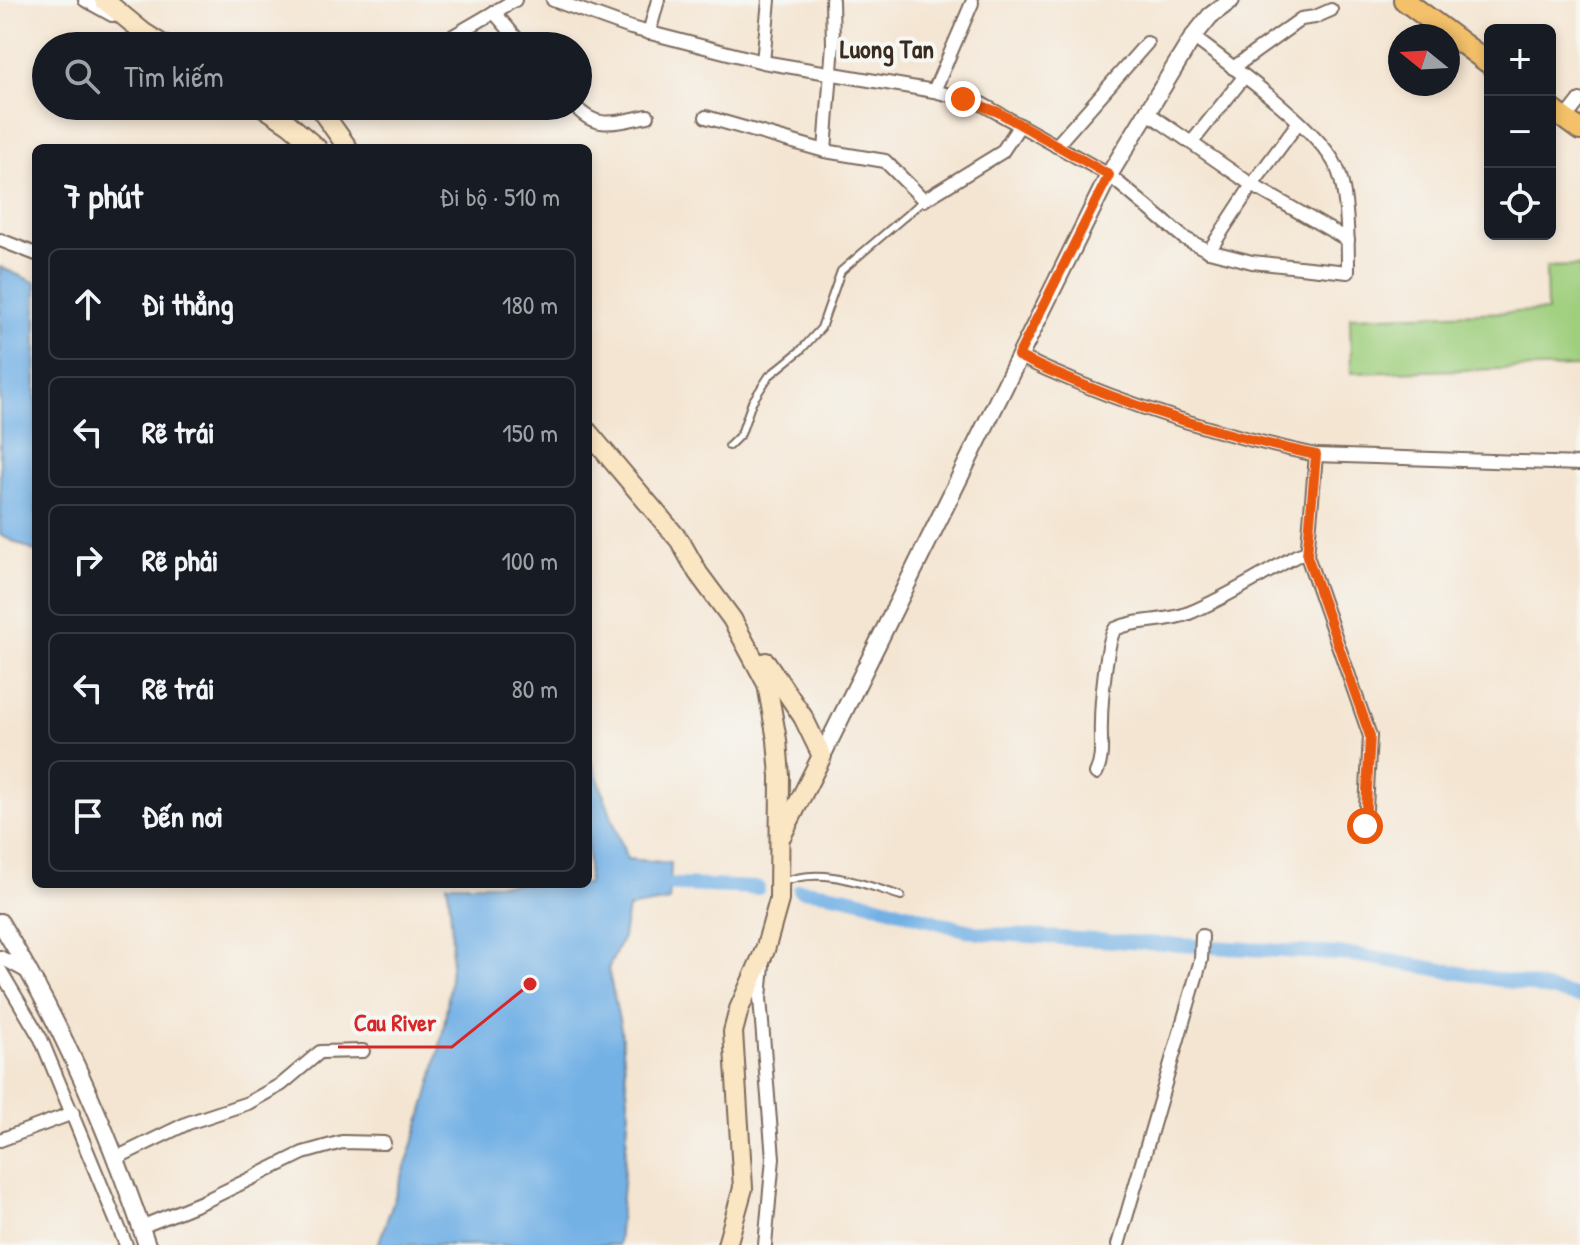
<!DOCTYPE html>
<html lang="vi">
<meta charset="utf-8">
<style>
:root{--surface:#171b24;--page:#242831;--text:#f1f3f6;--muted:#9ea1a6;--line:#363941}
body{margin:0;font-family:"Patrick Hand",sans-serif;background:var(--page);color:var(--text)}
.controls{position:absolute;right:24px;top:24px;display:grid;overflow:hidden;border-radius:12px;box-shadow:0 4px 12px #0003}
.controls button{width:72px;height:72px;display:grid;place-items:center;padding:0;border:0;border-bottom:2px solid var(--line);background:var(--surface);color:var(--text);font:40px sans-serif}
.compass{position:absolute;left:1388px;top:24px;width:72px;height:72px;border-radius:50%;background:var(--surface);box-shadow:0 4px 12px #0003;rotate:288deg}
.stop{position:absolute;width:24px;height:24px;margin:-18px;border:6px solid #ea580c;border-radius:50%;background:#fff}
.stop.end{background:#ea580c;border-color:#fff;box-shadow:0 2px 8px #0008}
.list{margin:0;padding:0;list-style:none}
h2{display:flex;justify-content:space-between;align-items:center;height:104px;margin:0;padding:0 32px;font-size:34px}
h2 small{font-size:26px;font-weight:400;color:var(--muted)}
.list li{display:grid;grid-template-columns:52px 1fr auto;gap:24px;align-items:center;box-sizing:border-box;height:112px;margin:0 16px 16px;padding:0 16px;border:2px solid var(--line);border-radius:12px}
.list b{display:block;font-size:30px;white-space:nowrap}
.list em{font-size:26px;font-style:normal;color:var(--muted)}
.icon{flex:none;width:44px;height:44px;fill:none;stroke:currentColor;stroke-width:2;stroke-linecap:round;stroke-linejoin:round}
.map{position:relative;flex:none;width:1580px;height:1245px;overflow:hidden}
.search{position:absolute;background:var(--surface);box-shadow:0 4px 12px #0003;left:32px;top:32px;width:560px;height:88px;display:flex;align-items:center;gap:20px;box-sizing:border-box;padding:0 28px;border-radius:44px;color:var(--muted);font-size:30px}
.panel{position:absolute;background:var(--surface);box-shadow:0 4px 12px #0003;left:32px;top:144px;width:560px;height:744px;border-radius:12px}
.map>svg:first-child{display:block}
.green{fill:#9fcf7d;stroke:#6d7c4e;stroke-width:2}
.water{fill:#73b1e5;stroke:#576e82;stroke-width:2}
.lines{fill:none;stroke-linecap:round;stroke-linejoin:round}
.canal{stroke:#73b1e5;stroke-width:14}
.service-casing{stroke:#7c6b5d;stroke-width:10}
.minor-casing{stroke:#7c6b5d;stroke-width:16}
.tertiary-casing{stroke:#7c6b5d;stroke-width:20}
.secondary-casing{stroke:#7c6b5d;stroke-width:22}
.primary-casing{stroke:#7c6b5d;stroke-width:24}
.service{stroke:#fff;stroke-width:6}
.minor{stroke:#fff;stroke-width:12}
.tertiary{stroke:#fff;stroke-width:16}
.secondary{stroke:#fbe6c3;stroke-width:18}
.primary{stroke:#f4c16a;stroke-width:20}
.route{stroke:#ea580c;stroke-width:10}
.labels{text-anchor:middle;stroke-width:8;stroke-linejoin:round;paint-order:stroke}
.quarter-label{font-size:26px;font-weight:bold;fill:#3b2a1e;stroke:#f6f6f2}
.leader{fill:none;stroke:#d62828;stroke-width:3}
.callout-dot{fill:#d62828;stroke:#f6f6f2;stroke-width:3}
.callout-label{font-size:24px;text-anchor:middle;font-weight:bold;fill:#d62828;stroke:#f6f6f2;stroke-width:8;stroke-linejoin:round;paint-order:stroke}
</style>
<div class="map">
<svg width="1580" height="1245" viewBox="0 0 1580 1245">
<rect width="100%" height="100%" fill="#f6f6f2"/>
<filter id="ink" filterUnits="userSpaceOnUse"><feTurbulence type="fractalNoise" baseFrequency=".0125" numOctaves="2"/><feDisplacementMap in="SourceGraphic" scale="16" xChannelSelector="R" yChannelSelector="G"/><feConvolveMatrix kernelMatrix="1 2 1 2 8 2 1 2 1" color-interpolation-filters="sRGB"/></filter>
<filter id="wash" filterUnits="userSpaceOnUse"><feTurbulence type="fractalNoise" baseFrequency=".006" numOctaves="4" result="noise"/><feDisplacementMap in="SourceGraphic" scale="32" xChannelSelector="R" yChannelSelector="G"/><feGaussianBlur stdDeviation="1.8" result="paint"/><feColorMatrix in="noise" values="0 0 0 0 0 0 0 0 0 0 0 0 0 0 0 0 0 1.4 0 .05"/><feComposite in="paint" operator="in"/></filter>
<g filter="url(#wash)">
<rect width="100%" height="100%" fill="#f4e5d2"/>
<polygon class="green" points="1580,266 1580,367 1351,373 1350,317 1547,311 1546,267"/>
<g class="water">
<polygon points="0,267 36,283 36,552 0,535"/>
<path d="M588 751 627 859 671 863 669 901 628 908 623 937 608 969 621 1029 629 1109 618 1245H378C417 1133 468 1004 447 884H588Z"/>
</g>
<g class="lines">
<g class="canal">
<polyline points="654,884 758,888"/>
<path d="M800 890C862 894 918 920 979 933L1196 946"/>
<polyline points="1212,947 1356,955 1524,984 1580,997"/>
</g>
</g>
</g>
<g filter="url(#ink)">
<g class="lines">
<g class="service-casing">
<g id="service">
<polyline points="729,446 741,434 752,402 769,376 801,350 821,328 841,271 924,200"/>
<path d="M783 882C822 866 863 884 901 896"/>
</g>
</g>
<g class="minor-casing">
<g id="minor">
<polyline points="85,0 112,15"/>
<path d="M553 0 631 28 763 62 934 91 980 103 1109 175 1184 238 1209 251 1252 262 1348 272C1348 245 1348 192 1337 168 1320 129 1230 65 1193 37"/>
<polyline points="494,12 523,46"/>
<polyline points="649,33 658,0"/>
<polyline points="436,46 515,0"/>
<polyline points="763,62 769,0"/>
<polyline points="1233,68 1301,19 1315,17 1331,10"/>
<polyline points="934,91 972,3"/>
<path d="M575 106C597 132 619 121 648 116"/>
<polyline points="1148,113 1252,185 1348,240"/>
<polyline points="706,117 825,151 885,161 924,200 1002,152 1020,125"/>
<polyline points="1565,119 1580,100"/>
<polyline points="1192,142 1244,77"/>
<polyline points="1056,146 1147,43"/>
<polyline points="825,151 833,44 832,0"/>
<polyline points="0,240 36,254"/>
<polyline points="1209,251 1252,185 1298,123"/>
<path d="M1018 356C1113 402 1213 433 1316 455L1307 556 1370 736 1365 826"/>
<polyline points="1316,455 1580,464"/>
<path d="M1096 773C1104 758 1100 740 1101 723 1101 705 1106 642 1115 629 1139 618 1165 623 1189 613 1226 598 1261 575 1296 556L1307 552"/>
<polyline points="0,957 29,973"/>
<polyline points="763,965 760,998 773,1158 765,1245"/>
<polyline points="0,970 41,1039 126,1245"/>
<polyline points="0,1140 73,1113"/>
<polyline points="116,1158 188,1123 248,1103 282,1084 320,1052 363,1051"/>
<polyline points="141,1227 207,1200 303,1153 342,1142 384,1143"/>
<polyline points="1118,1245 1201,960 1202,936"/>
</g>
</g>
<g class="tertiary-casing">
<g id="tertiary">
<polyline points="822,756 1109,175 1193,37 1210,16 1231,0"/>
<path d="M0 922C62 1024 109 1132 147 1245"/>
</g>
</g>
<g class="secondary-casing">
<g id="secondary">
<polyline points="104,0 143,32 165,46"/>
<polyline points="262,106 289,124 317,148"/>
<polyline points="313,106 320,109 348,148"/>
<polyline points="588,432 680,541 698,573 732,619 767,684 777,740 780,776 779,900 765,950 739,1009 733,1032 743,1188 727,1245"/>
<polyline points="766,662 803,717 822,756 782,835"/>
</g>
</g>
<g class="primary-casing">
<g id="primary">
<polyline points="1404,0 1490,64"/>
<polyline points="1550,108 1580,130"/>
</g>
</g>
<use href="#service" class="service"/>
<use href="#minor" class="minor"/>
<use href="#tertiary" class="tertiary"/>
<use href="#secondary" class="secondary"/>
<use href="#primary" class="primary"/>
</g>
</g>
<g class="lines" filter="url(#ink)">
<path class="route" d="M963 99 998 112 1109 175 1018 356C1113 402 1213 433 1316 455L1307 556 1370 736 1365 826"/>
</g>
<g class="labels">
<g class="quarter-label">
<text x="887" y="58">Luong Tan</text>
</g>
</g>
<path class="leader" d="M530 984L452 1047H338"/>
<circle class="callout-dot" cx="530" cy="984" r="8"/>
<g class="callout-label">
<text x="395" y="1031">Cau River</text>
</g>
</svg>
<div class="controls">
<button>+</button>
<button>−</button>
<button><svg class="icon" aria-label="locate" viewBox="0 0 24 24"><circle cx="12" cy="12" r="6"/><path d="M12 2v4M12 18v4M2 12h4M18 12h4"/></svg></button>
</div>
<svg class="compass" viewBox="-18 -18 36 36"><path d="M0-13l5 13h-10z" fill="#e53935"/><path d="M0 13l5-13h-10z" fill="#9ea1a6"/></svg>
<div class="stop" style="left:1365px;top:826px"></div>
<div class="stop end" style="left:963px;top:99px"></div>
<div class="search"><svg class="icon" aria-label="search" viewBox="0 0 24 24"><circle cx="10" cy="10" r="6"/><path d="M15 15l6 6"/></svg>Tìm kiếm</div>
<section class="panel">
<h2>7 phút<small>Đi bộ · 510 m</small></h2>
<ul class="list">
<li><svg class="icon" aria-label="ahead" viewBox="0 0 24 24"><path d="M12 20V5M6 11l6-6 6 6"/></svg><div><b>Đi thẳng</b></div><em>180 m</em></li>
<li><svg class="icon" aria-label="left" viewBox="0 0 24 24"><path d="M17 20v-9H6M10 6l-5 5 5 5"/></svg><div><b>Rẽ trái</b></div><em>150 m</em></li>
<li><svg class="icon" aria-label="right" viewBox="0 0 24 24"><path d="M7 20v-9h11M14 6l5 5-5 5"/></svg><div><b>Rẽ phải</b></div><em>100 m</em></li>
<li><svg class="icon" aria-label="left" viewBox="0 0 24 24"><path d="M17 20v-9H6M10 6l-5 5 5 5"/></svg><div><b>Rẽ trái</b></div><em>80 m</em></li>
<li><svg class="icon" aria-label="arrive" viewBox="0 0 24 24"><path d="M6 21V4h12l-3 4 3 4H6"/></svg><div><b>Đến nơi</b></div></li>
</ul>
</section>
</div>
